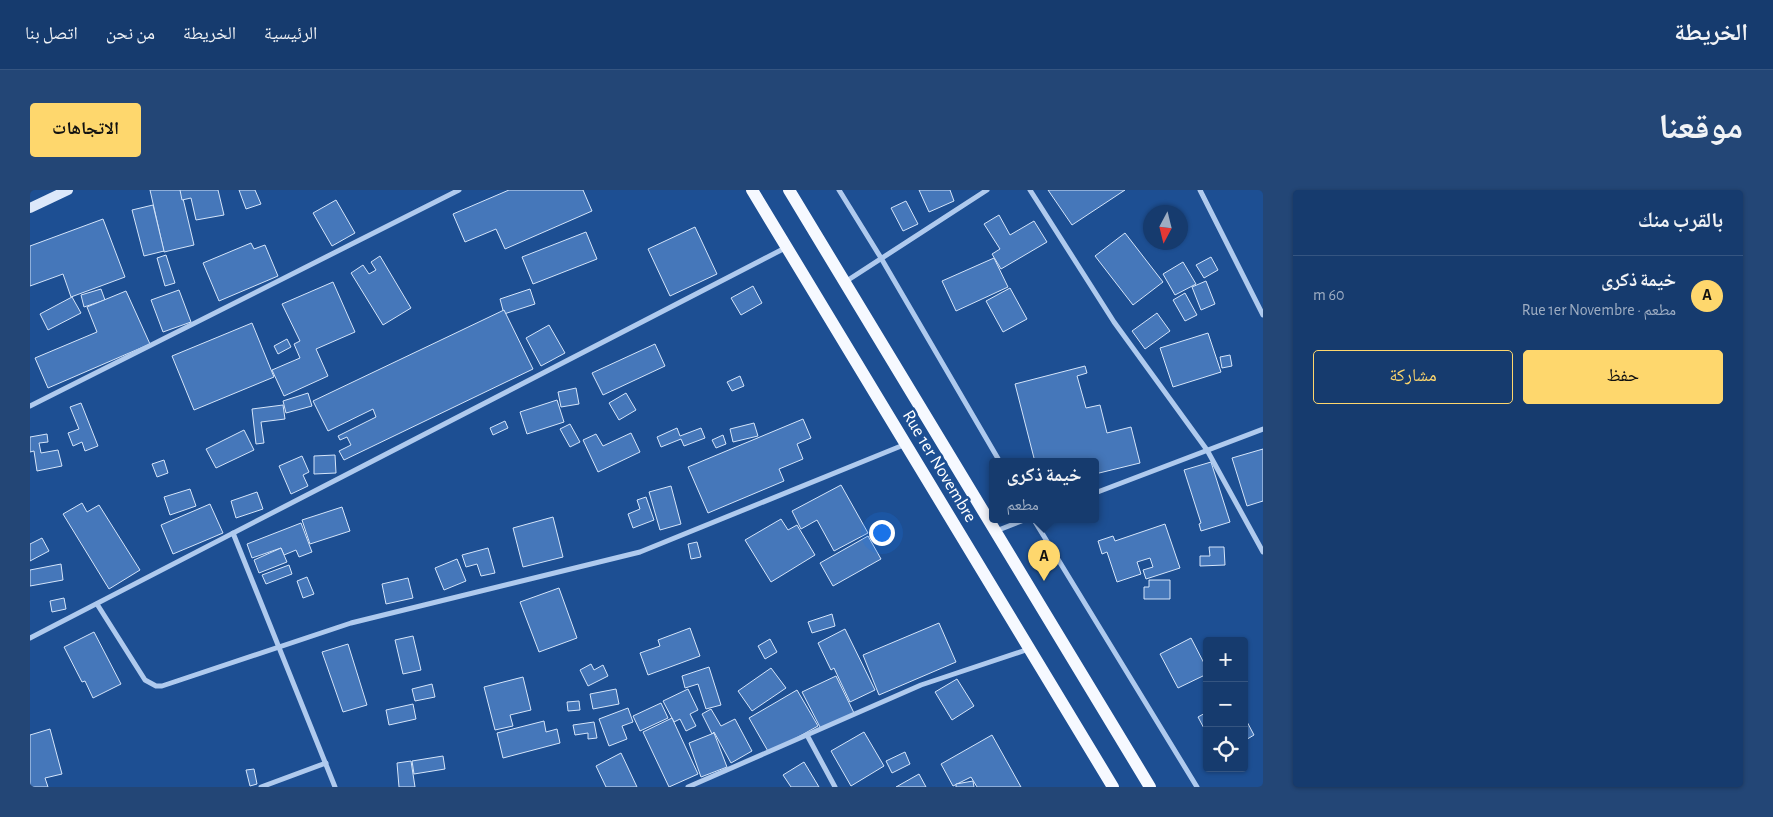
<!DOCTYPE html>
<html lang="ar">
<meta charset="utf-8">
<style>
:root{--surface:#163b6e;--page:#234676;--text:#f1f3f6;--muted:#9eadc2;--line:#355581;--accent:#fed76d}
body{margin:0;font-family:"Alegreya Sans","Noto Naskh Arabic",sans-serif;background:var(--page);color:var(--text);direction:rtl}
.controls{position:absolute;right:15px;bottom:15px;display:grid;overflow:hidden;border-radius:5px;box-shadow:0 1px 4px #0004}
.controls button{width:45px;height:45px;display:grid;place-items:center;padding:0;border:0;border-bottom:1px solid var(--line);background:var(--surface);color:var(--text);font:25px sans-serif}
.compass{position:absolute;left:1113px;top:15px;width:45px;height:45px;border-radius:50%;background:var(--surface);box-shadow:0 1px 4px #0004;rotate:187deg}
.you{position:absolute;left:851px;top:342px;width:18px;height:18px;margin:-12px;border:4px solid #fff;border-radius:50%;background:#1a73e8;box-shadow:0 0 0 8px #1a73e833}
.badge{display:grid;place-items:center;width:32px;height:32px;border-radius:50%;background:var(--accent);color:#111;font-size:16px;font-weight:700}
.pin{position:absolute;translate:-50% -41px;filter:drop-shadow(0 1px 2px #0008)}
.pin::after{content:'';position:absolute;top:26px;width:18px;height:15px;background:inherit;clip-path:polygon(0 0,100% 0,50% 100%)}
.popup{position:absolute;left:959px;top:268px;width:110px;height:65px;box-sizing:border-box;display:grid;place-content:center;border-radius:5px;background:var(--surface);filter:drop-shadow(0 1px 4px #0005);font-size:16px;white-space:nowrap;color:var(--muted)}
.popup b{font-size:19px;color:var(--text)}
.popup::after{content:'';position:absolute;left:50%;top:100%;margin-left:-10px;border:10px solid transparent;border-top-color:var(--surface)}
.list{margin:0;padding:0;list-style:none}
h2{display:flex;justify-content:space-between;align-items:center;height:65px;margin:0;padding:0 20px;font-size:21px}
h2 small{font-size:16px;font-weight:400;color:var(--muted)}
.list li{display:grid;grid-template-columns:32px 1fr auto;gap:15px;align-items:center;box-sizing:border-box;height:80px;padding:0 20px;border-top:1px solid var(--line)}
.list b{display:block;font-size:19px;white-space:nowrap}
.list p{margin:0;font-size:16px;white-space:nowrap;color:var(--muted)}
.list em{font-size:16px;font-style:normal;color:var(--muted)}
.actions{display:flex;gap:10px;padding:15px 20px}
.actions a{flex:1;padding:11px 0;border:1px solid var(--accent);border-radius:5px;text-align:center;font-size:18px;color:var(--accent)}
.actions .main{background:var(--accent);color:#111}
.icon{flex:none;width:28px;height:28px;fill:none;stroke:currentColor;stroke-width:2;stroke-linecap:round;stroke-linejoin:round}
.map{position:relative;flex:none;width:1233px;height:597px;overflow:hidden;direction:ltr;border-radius:5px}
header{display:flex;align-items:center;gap:30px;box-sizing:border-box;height:70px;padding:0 25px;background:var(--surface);border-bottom:1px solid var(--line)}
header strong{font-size:24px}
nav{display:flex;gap:28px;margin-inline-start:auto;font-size:18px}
.intro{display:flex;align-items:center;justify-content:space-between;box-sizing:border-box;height:120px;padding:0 30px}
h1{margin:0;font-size:35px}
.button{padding:12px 22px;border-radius:5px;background:var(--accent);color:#111;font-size:18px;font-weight:700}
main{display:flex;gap:30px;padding:0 30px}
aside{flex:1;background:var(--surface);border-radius:5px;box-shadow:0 1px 4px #0004}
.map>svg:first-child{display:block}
.building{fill:#4577ba;stroke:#d5e5fa}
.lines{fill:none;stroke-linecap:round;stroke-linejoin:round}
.street{stroke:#afcaee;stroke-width:5}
.secondary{stroke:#dce8fa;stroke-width:10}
.primary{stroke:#f6f9ff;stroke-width:12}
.labels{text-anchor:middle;stroke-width:5;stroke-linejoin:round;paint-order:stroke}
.street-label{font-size:18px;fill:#fff;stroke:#1d4f93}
</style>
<header>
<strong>الخريطة</strong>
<nav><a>الرئيسية</a><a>الخريطة</a><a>من نحن</a><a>اتصل بنا</a></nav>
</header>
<div class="intro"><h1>موقعنا</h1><a class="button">الاتجاهات</a></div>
<main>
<aside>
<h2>بالقرب منك<small></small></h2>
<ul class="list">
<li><span class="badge">A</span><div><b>خيمة ذكرى</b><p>مطعم · Rue 1er Novembre</p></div><em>60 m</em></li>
</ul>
<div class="actions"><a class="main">حفظ</a><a>مشاركة</a></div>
</aside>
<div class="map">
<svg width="1233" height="597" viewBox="0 0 1233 597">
<rect width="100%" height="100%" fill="#1d4f93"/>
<g class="building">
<polygon points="120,0 151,0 164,55 134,62"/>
<polygon points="150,0 188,0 194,25 166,30 161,8 152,10"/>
<polygon points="209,0 225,0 231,14 216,19"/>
<polygon points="479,0 553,0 562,21 475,59 466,39 435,52 423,24"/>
<polygon points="889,0 920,0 924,11 899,22"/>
<polygon points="1018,0 1095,0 1042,35"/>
<polygon points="306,10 325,43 302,56 283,23"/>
<polygon points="876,11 888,34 873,41 861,18"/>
<polygon points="123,15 134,61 114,66 102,20"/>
<polygon points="969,25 980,45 1004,31 1017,52 971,79 962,64 970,59 954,34"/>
<polygon points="73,29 95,87 41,107 33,84 0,96 0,56"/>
<polygon points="665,37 687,84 640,106 618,59"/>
<polygon points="556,42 567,69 503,94 492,67"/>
<polygon points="1095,43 1133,92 1103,115 1065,66"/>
<polygon points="221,53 224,59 235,55 248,86 189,111 173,73"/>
<polygon points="136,65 145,93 135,96 127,68"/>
<polygon points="350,66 381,118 353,135 321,83 333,75 339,84 346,80 341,72"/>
<polygon points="1181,67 1188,80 1174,88 1166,75"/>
<polygon points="964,68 978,97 926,121 912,91"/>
<polygon points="1153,72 1166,94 1145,105 1133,84"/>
<polygon points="1176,91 1185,114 1171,120 1162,97"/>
<polygon points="303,92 325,142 286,159 298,186 254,206 242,180 270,168 264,154 270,151 252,114"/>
<polygon points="723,96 732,113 711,125 701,108"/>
<polygon points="980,98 997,129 973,142 956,111"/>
<polygon points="71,99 75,110 54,117 51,105"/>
<polygon points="500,99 505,114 474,124 470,109"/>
<polygon points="149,100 161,132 133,142 121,110"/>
<polygon points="96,101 120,154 18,198 5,168 67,142 57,117"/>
<polygon points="1155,103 1167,125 1155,131 1143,110"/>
<polygon points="42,107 51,123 18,140 10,124"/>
<polygon points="474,120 503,179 314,270 309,261 321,255 317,247 310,250 308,246 346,227 343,219 298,241 283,211"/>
<polygon points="1127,123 1140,141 1115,159 1102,141"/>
<polygon points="222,133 244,187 164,220 142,166"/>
<polygon points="519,135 535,163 511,176 496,148"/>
<polygon points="1178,143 1191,182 1143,197 1130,158"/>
<polygon points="257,149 261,157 248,164 244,156"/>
<polygon points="625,154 635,176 573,205 562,183"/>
<polygon points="1200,165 1202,176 1192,178 1190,167"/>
<polygon points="1055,176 1057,183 1047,186 1056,218 1070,215 1077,243 1101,237 1110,273 1065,284 1065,272 1005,272 985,194"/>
<polygon points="710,186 714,196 702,201 697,192"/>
<polygon points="546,198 549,214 531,217 528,202"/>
<polygon points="278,203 282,216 256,223 253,211"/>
<polygon points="596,203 606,220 589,230 579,213"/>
<polygon points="527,210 534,232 497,244 490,222"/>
<polygon points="51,213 68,256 55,261 52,252 43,256 38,243 49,239 40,217"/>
<polygon points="253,215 255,229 231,232 234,253 226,254 222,219"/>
<polygon points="773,229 781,248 767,254 773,269 749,279 754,291 678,323 658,277"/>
<polygon points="475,231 478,238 463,245 460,238"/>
<polygon points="724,233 728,246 703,252 700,239"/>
<polygon points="540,234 550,252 540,257 530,239"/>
<polygon points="647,238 650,246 671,238 675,248 654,256 651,249 631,257 627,247"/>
<polygon points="214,240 224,260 186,278 176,259"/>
<polygon points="601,243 610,262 568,282 553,250 566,244 573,256"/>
<polygon points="17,244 18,252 9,253 11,263 28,260 32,276 7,281 4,261 0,262 0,247"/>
<polygon points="693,245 696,254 686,258 682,250"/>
<polygon points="1233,259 1233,311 1217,316 1202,268"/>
<polygon points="305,265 306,283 284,284 284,266"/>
<polygon points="272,266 279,282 273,285 278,296 261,304 249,276"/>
<polygon points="134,270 138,283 127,287 122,274"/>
<polygon points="1181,272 1200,332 1171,341 1169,334 1171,333 1154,280"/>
<polygon points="811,295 838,343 804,361 787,330 771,339 762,321"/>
<polygon points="641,296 651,334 630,340 619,302"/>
<polygon points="160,299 166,316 140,325 134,307"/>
<polygon points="227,302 233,319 206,328 201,311"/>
<polygon points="616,307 624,330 603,338 598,324 610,319 607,310"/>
<polygon points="52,313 57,322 69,315 110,380 79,399 33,324"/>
<polygon points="180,314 193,343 143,364 131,335"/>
<polygon points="312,317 320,341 280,354 272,330"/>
<polygon points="523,327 533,367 493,377 483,338"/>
<polygon points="751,329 758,340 767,335 785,365 741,392 715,350"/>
<polygon points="271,333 282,362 269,367 266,360 254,365 251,358 222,368 217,354"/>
<polygon points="1135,334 1150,378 1116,389 1113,380 1123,377 1120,368 1107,372 1111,384 1087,392 1077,362 1072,364 1068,351 1083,346 1085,351"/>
<polygon points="838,346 851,369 803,396 790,373"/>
<polygon points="12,348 19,361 0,371 0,354"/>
<polygon points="667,352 671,367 661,369 658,354"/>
<polygon points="1179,357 1194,357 1195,375 1170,376 1170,366 1180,366"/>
<polygon points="251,358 257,372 229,383 224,370"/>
<polygon points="458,358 465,383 451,386 447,374 436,377 432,365"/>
<polygon points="427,369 436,391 414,400 405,378"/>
<polygon points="31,374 33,390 0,396 0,380"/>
<polygon points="259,375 262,384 236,394 232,385"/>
<polygon points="277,387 284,404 273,408 267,391"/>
<polygon points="378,388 383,408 356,414 352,394"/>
<polygon points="1119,390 1140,390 1140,409 1114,409 1114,397 1119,397"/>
<polygon points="529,398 547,448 509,462 490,412"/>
<polygon points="34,408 36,419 22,422 20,411"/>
<polygon points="802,424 805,436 782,443 778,432"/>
<polygon points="909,433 926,472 849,505 833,465"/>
<polygon points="660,438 670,466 618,485 610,463 630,456 628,450"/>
<polygon points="815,439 845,500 820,512 804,478 801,480 788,453"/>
<polygon points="64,442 91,494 63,508 55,491 52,492 34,457"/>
<polygon points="383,446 391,480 373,484 365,450"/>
<polygon points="1161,448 1177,479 1177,484 1148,498 1130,464"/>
<polygon points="740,449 747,462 735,469 728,456"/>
<polygon points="318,454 337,515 313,522 292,462"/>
<polygon points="561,474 564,480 573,475 578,486 558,496 550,480"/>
<polygon points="679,477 691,515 676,519 668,494 655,498 652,486"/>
<polygon points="741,478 756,498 722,521 708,501"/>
<polygon points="806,486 824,523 791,539 772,502"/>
<polygon points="493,487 501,520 480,525 483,536 465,540 454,497"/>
<polygon points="927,489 944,516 922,530 905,502"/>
<polygon points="402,494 405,507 385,511 382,499"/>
<polygon points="586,499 589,514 563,519 560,504"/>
<polygon points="658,499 668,520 660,524 666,536 656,541 650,529 644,532 633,511"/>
<polygon points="767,500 788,536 739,563 719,528"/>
<polygon points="549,511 550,520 538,521 537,512"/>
<polygon points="631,513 638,528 610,541 603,526"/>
<polygon points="383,514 386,529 359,535 356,520"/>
<polygon points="598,518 603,532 592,536 597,549 579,556 569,529"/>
<polygon points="681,519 691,536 705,529 722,561 701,573 684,542 682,544 672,524"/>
<polygon points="1177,522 1177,544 1168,527"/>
<polygon points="1214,526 1224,545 1214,551"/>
<polygon points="642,528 668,584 639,597 613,542"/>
<polygon points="514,531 516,542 527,539 530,553 473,568 467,543"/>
<polygon points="564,532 567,548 558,549 558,543 545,545 543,535"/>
<polygon points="20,539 32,584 15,588 18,597 0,597 0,545"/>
<polygon points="834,542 854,576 821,596 801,561"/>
<polygon points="684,543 697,577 671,587 659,553"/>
<polygon points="962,545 991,597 947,597 941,587 923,596 911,574"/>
<polygon points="875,562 880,574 862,583 856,571"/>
<polygon points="591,563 607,597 576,597 566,576"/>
<polygon points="413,566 415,579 384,584 382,571"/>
<polygon points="381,571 385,597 369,597 367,573"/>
<polygon points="774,572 789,597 761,597 753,585"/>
<polygon points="224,579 227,594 220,596 216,580"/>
<polygon points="889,584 896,597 866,597"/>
<polygon points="943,591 944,597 926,597 926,594"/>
</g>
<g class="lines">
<g class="street">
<polyline points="809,0 851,68 970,272"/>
<polyline points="1000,0 1084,132 1177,260 1233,362"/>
<polyline points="1170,0 1233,125"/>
<polyline points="815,92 957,0"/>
<polyline points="0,216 429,0"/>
<polyline points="1065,303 1233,239"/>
<polyline points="1004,330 1167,597"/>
<polyline points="966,341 994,330"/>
<polyline points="203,343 305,597"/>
<polyline points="67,414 115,490 126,496 132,496 321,433 610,362 876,254"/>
<polyline points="0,448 757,57"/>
<polyline points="777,545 805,597"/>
<polyline points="231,597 296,573"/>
<polyline points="658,597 891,495 999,459"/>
</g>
<polyline class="secondary" points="0,18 38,0"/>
<g class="primary">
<polyline points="722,0 1083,597"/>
<polyline points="759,0 1120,597"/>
</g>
</g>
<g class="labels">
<g class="street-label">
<text transform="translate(910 276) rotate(59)" y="6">Rue 1er Novembre</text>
</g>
</g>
</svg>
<div class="controls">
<button>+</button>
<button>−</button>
<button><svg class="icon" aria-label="locate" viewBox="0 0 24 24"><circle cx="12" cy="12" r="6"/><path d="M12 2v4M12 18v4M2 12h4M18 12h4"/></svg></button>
</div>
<svg class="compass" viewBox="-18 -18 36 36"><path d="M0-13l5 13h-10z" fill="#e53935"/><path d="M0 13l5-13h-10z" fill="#9eadc2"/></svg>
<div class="you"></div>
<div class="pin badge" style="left:1014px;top:391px">A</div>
<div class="popup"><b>خيمة ذكرى</b>مطعم</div>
</div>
</main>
